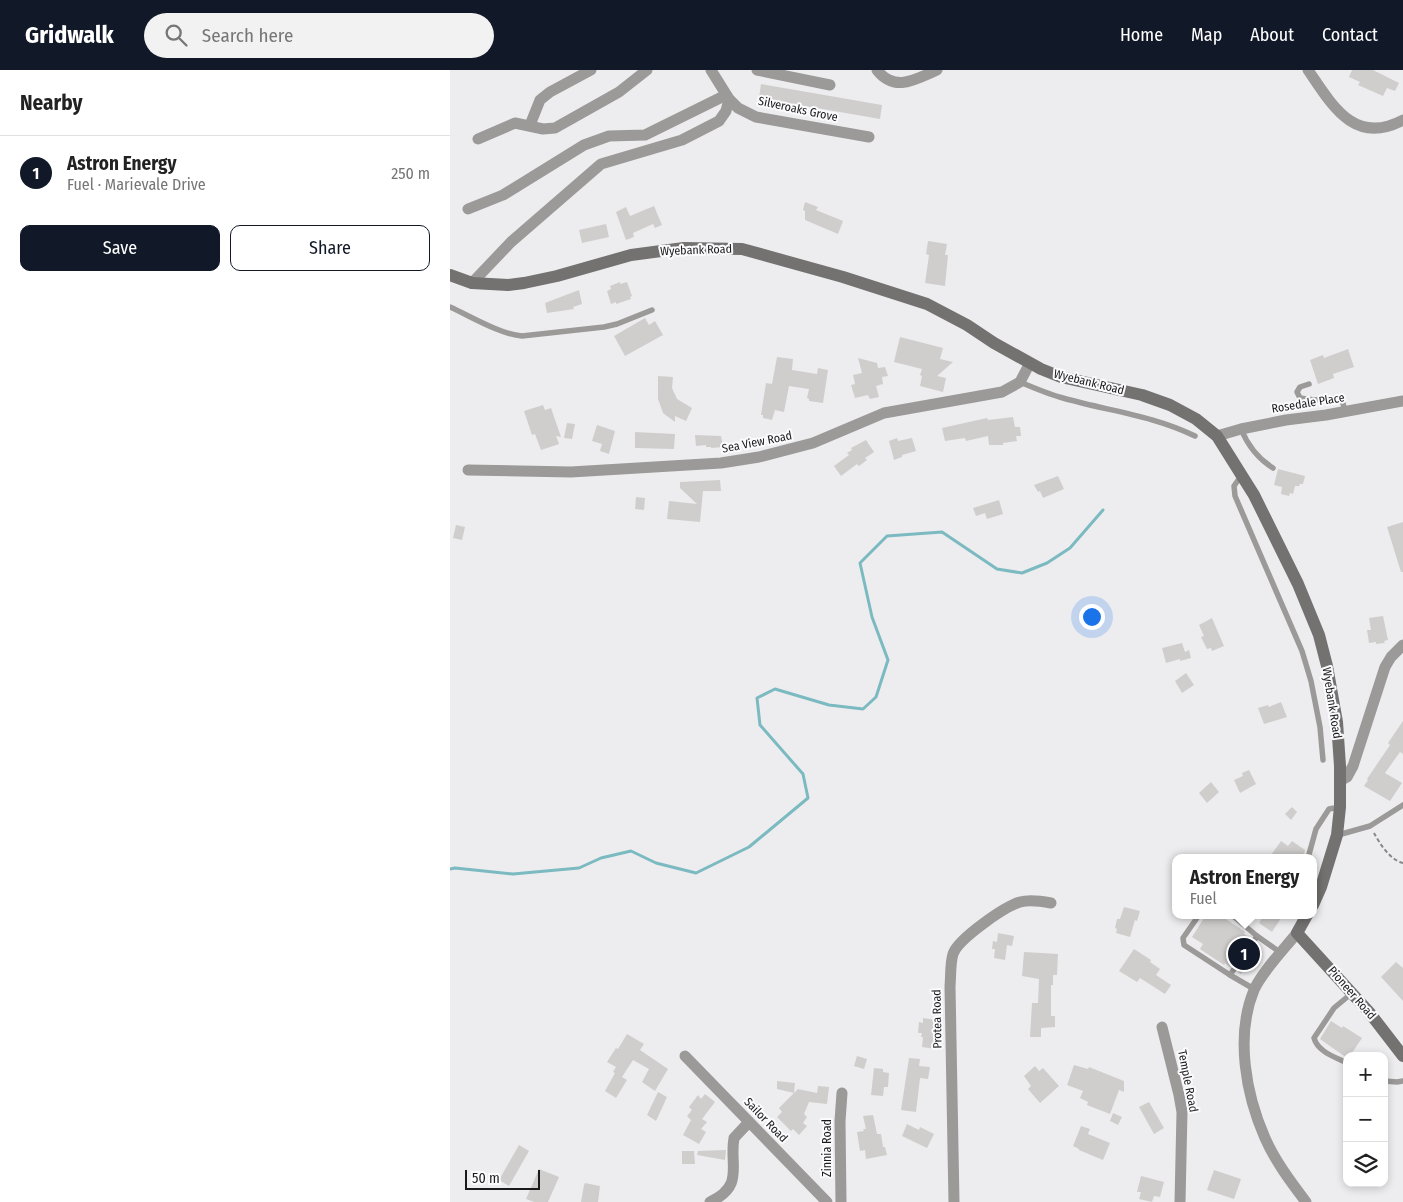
<!DOCTYPE html>
<meta charset="utf-8">
<style>
:root{--surface:#fff;--page:#f2f2f2;--text:#222;--muted:#767676;--line:#e0e0e0;--accent:#111827}
body{margin:0;font-family:"Fira Sans Condensed",sans-serif;background:var(--page);color:var(--text)}
.controls{position:absolute;right:15px;bottom:15px;display:grid;overflow:hidden;border-radius:10px;box-shadow:0 2px 8px #0003}
.controls button{width:45px;height:45px;display:grid;place-items:center;padding:0;border:0;border-bottom:1px solid var(--line);background:var(--surface);color:var(--text);font:25px sans-serif}
.scale{position:absolute;left:15px;bottom:12px;width:75px;box-sizing:border-box;padding-left:5px;border:2px solid #1a1a1b;border-top:0;font-size:14px;line-height:18px;white-space:nowrap;color:#1a1a1b;-webkit-text-stroke:4px #fbfafd;paint-order:stroke}
.you{position:absolute;left:641px;top:546px;width:18px;height:18px;margin:-12px;border:4px solid #fff;border-radius:50%;background:#1a73e8;box-shadow:0 0 0 8px #1a73e833}
.badge{display:grid;place-items:center;width:32px;height:32px;border-radius:50%;background:var(--accent);color:#fff;font-size:16px;font-weight:700}
.pin{position:absolute;translate:-50% -50%;border:2px solid #fff;box-shadow:0 1px 5px #0006}
.popup{position:absolute;left:722px;top:784px;width:145px;height:65px;box-sizing:border-box;display:grid;place-content:center;border-radius:10px;background:var(--surface);filter:drop-shadow(0 1px 4px #0005);font-size:16px;white-space:nowrap;color:var(--muted)}
.popup b{font-size:19px;color:var(--text)}
.popup::after{content:'';position:absolute;left:50%;top:100%;margin-left:-10px;border:10px solid transparent;border-top-color:var(--surface)}
.list{margin:0;padding:0;list-style:none}
h2{display:flex;justify-content:space-between;align-items:center;height:65px;margin:0;padding:0 20px;font-size:21px}
h2 small{font-size:16px;font-weight:400;color:var(--muted)}
.list li{display:grid;grid-template-columns:32px 1fr auto;gap:15px;align-items:center;box-sizing:border-box;height:75px;padding:0 20px;border-top:1px solid var(--line)}
.list b{display:block;font-size:19px;white-space:nowrap}
.list p{margin:0;font-size:16px;white-space:nowrap;color:var(--muted)}
.list em{font-size:16px;font-style:normal;color:var(--muted)}
.actions{display:flex;gap:10px;padding:15px 20px}
.actions a{flex:1;padding:11px 0;border:1px solid var(--accent);border-radius:10px;text-align:center;font-size:18px;color:var(--accent)}
.actions .main{background:var(--accent);color:#fff}
.icon{flex:none;width:28px;height:28px;fill:none;stroke:currentColor;stroke-width:2;stroke-linecap:round;stroke-linejoin:round}
.map{position:relative;flex:none;width:953px;height:1132px;overflow:hidden}
header{display:flex;align-items:center;gap:30px;box-sizing:border-box;height:70px;padding:0 25px;background:var(--accent);color:#fff}
header strong{font-size:24px}
nav{display:flex;gap:28px;margin-inline-start:auto;font-size:18px}
.search{width:350px;height:45px;background:var(--page);display:flex;align-items:center;gap:12px;box-sizing:border-box;padding:0 18px;border-radius:28px;color:var(--muted);font-size:19px}
main{display:flex}
aside{flex:1;background:var(--surface)}
.map>svg:first-child{display:block}
.lines{fill:none;stroke-linecap:round;stroke-linejoin:round}
.stream{stroke:#7bbac0;stroke-width:3}
.building{fill:#d0cecd}
.path{stroke:#878789;stroke-width:2;stroke-dasharray:4 2.5;stroke-linecap:butt}
.lane{stroke:#9b9a99;stroke-width:5.5}
.street{stroke:#9b9a99;stroke-width:11}
.secondary{stroke:#737271;stroke-width:12}
.labels{text-anchor:middle;stroke-width:4;stroke-linejoin:round;paint-order:stroke}
.street-label{font-size:12px;fill:#1a1a1b;stroke:#fbfafd}
</style>
<header>
<strong>Gridwalk</strong>
<div class="search"><svg class="icon" aria-label="search" viewBox="0 0 24 24"><circle cx="10" cy="10" r="6"/><path d="M15 15l6 6"/></svg>Search here</div>
<nav><a>Home</a><a>Map</a><a>About</a><a>Contact</a></nav>
</header>
<main>
<aside>
<h2>Nearby<small></small></h2>
<ul class="list">
<li><span class="badge">1</span><div><b>Astron Energy</b><p>Fuel · Marievale Drive</p></div><em>250 m</em></li>
</ul>
<div class="actions"><a class="main">Save</a><a>Share</a></div>
</aside>
<div class="map">
<svg width="953" height="1132" viewBox="0 0 953 1132">
<rect width="100%" height="100%" fill="#ededef"/>
<g class="lines">
<polyline class="stream" points="0,799 5,798 63,804 129,798 151,788 181,781 206,793 246,803 299,777 358,728 353,704 310,655 307,628 325,619 379,635 413,639 426,627 438,590 422,547 410,493 437,466 492,462 547,499 572,503 597,493 620,478 653,440"/>
</g>
<g class="building">
<polygon points="902,0 923,0 949,13 945,21 937,18 933,26 908,15 910,12 899,7"/>
<polygon points="311,14 432,35 430,49 309,28"/>
<polygon points="355,132 368,137 366,140 393,151 388,164 355,150 355,141 353,140"/>
<polygon points="204,136 212,155 205,158 203,154 183,163 184,167 176,170 166,142 176,137 180,146"/>
<polygon points="156,154 159,167 132,173 129,160"/>
<polygon points="478,171 497,174 495,185 498,185 495,216 475,213 479,185 476,184"/>
<polygon points="170,212 170,214 177,212 182,226 180,227 181,229 166,234 166,232 161,234 157,221 161,219 160,216"/>
<polygon points="129,220 132,234 123,237 124,239 97,243 95,233"/>
<polygon points="195,248 199,255 205,251 213,265 175,286 164,266"/>
<polygon points="450,267 493,278 490,289 503,292 487,306 496,308 493,322 470,316 472,306 470,305 472,299 444,292"/>
<polygon points="898,279 904,297 883,304 884,308 868,314 860,290 873,285 874,288"/>
<polygon points="327,287 343,289 342,300 367,304 368,298 378,300 373,333 359,331 359,329 357,328 359,319 339,316 334,342 325,340 322,350 313,348 313,345 311,345 316,313 322,314"/>
<polygon points="408,288 427,293 428,298 435,297 438,306 432,307 433,314 426,316 429,327 420,329 418,325 405,328 401,315 405,314 403,305 412,303"/>
<polygon points="208,306 223,307 222,318 227,329 242,338 236,351 225,346 225,352 213,343 208,329"/>
<polygon points="93,335 95,340 101,338 111,367 106,366 109,374 91,380 85,364 82,365 74,341"/>
<polygon points="563,347 565,357 570,357 571,366 566,366 567,371 553,373 553,375 539,375 538,366 516,371 515,368 495,371 492,358 537,348 538,350"/>
<polygon points="117,353 125,354 122,369 114,368"/>
<polygon points="147,355 165,361 159,384 150,381 152,374 142,371"/>
<polygon points="185,362 225,364 224,379 185,378"/>
<polygon points="245,365 271,366 273,377 261,378 261,377 256,377 256,375 246,376"/>
<polygon points="447,368 448,371 462,368 466,381 452,385 452,387 444,390 439,371"/>
<polygon points="416,370 424,382 415,388 417,390 409,396 407,394 391,406 384,396 399,385 397,383 402,380 401,378"/>
<polygon points="828,399 855,406 853,414 850,414 849,416 845,416 843,424 840,423 839,426 831,424 832,417 824,415"/>
<polygon points="608,406 614,419 593,428 590,421 588,422 584,415"/>
<polygon points="270,410 271,421 253,421 250,452 217,449 219,431 247,434 230,418 230,412"/>
<polygon points="186,427 195,428 194,440 185,439"/>
<polygon points="549,430 553,444 537,449 535,443 526,446 523,438"/>
<polygon points="953,452 953,502 951,502 937,457"/>
<polygon points="6,455 15,457 12,470 3,468"/>
<polygon points="933,546 938,570 934,571 935,573 926,574 926,572 919,573 917,560 921,560 919,548"/>
<polygon points="762,548 774,576 762,581 761,578 757,579 751,567 754,566 749,555"/>
<polygon points="732,573 735,582 739,580 741,588 730,591 730,589 716,593 712,578"/>
<polygon points="736,603 744,615 732,623 725,611"/>
<polygon points="831,632 837,647 814,654 808,638 818,635 819,637"/>
<polygon points="953,651 953,684 950,682 935,703 952,713 940,731 914,716 918,710 917,709 940,675 938,673"/>
<polygon points="799,700 806,714 790,723 784,710 793,706 792,703"/>
<polygon points="761,712 769,722 757,733 749,723"/>
<polygon points="842,737 847,742 841,750 835,744"/>
<polygon points="831,771 838,776 842,771 855,780 853,788 819,788"/>
<polygon points="674,837 690,841 687,851 685,850 680,867 666,863 667,859 665,858 667,849 670,849"/>
<polygon points="756,845 770,845 795,862 794,864 800,868 799,871 801,875 804,876 808,873 810,875 791,904 788,902 788,897 786,895 782,895 780,897 775,893 774,895 750,879 753,874 742,867"/>
<polygon points="814,845 833,845 822,862 809,853"/>
<polygon points="548,863 564,866 562,876 557,875 555,890 544,888 545,879 542,879 543,871 547,872"/>
<polygon points="684,879 701,890 700,892 710,899 706,905 721,915 715,924 690,908 687,912 669,901"/>
<polygon points="574,882 608,884 607,905 603,905 603,915 601,915 601,946 605,946 605,957 591,958 591,967 580,967 582,933 588,933 589,909 572,906"/>
<polygon points="946,892 953,898 953,931 931,907"/>
<polygon points="473,948 486,950 484,968 486,969 485,979 472,977 473,967 471,967 472,963 468,963 469,952 473,953"/>
<polygon points="881,951 892,958 893,956 912,968 900,986 897,986 897,988 870,969"/>
<polygon points="177,964 194,974 190,980 218,999 205,1021 192,1012 199,999 183,990 172,1007 177,1010 166,1028 155,1021 165,1003 163,1002 166,997 157,992 166,978 168,979"/>
<polygon points="407,986 417,989 414,999 404,996"/>
<polygon points="459,988 470,989 469,996 480,997 478,1009 470,1008 466,1042 451,1040"/>
<polygon points="624,995 638,999 639,997 674,1011 674,1022 669,1020 660,1044 637,1035 638,1032 630,1028 633,1021 617,1015"/>
<polygon points="585,996 589,1001 593,998 609,1016 590,1033 578,1019 581,1016 574,1006"/>
<polygon points="424,998 433,999 433,1002 439,1003 438,1017 434,1017 433,1026 421,1025"/>
<polygon points="327,1011 345,1013 344,1023 327,1019"/>
<polygon points="368,1016 379,1017 377,1034 359,1032 354,1044 357,1047 353,1053 357,1056 349,1065 343,1059 341,1061 327,1047 332,1042 329,1038 348,1019 367,1023"/>
<polygon points="208,1022 217,1027 206,1051 197,1045"/>
<polygon points="255,1024 265,1032 252,1049 257,1052 251,1059 256,1062 249,1074 233,1065 241,1050 237,1046 242,1040 239,1037 248,1025 251,1029"/>
<polygon points="699,1032 714,1058 704,1064 689,1037"/>
<polygon points="663,1043 672,1047 668,1055 660,1051"/>
<polygon points="423,1045 427,1064 431,1064 433,1077 435,1077 437,1085 416,1089 415,1080 410,1081 407,1062 414,1061 413,1059 416,1059 413,1046"/>
<polygon points="457,1054 469,1060 470,1057 484,1064 477,1078 452,1066"/>
<polygon points="631,1056 640,1059 638,1064 660,1073 653,1090 629,1080 629,1079 623,1076"/>
<polygon points="69,1075 79,1081 59,1116 49,1110"/>
<polygon points="276,1080 275,1090 247,1085 248,1081"/>
<polygon points="232,1081 244,1081 245,1094 232,1094"/>
<polygon points="89,1099 109,1107 98,1132 84,1132 76,1129"/>
<polygon points="764,1100 791,1109 784,1129 757,1120"/>
<polygon points="691,1106 714,1112 710,1127 704,1126 702,1132 689,1129 691,1122 687,1122"/>
<polygon points="135,1113 150,1116 148,1132 131,1132 134,1115"/>
</g>
<g class="lines">
<path class="path" d="M924 763C930 774 940 790 953 793"/>
<g class="lane">
<path d="M0 237C20 246 52 265 72 266L154 257 167 254 202 240"/>
<path d="M570 312C584 318 598 324 613 328 658 341 702 345 745 366"/>
<polyline points="859,314 850,317 847,322 850,328 864,330 886,328 893,333 895,342"/>
<path d="M791 359C798 376 807 388 823 398"/>
<polyline points="791,406 784,416 785,426 852,581 861,611 870,657 873,690"/>
<polyline points="888,765 920,756 953,735"/>
<polyline points="858,788 866,759 879,739 890,737"/>
<polyline points="749,845 733,868 734,875 780,905"/>
<polyline points="782,845 807,866"/>
<polyline points="804,871 807,866 831,883"/>
<polyline points="784,899 780,905 804,919"/>
<path d="M897 993C885 987 868 982 864 968L884 938 902 923"/>
<polyline points="934,1011 947,1012 953,1011"/>
</g>
<g class="street">
<polyline points="261,0 279,29 288,38 306,47 419,67"/>
<polyline points="307,0 380,15"/>
<path d="M427 0C445 23 466 9 487 0"/>
<path d="M858 0C882 35 904 76 953 50"/>
<polyline points="80,55 90,30 100,22 141,0"/>
<polyline points="28,69 65,53 93,59 105,58 169,22 197,0"/>
<polyline points="18,139 53,125 134,75 159,66 195,65 276,25"/>
<polyline points="22,213 61,172 151,94 232,70 269,51 276,41 279,29"/>
<polyline points="767,366 791,359 836,350 876,345 953,331"/>
<polyline points="18,400 121,402 271,393 309,387 363,373 434,343 552,322 570,312 580,293"/>
<polyline points="890,711 897,707 903,696 935,597 941,587 953,575"/>
<path d="M847 863C835 878 811 903 804 920 785 966 796 1025 815 1068 825 1091 841 1112 856 1132"/>
<polyline points="712,957 729,1025 732,1042 730,1132"/>
<polyline points="235,986 377,1132"/>
<path d="M260 1132C295 1116 279 1095 284 1068L299 1052"/>
<polyline points="391,1132 390,1051 392,1023"/>
<path d="M504 1132 500 916C501 906 500 894 503 884 508 869 554 837 570 832 580 829 591 831 601 833"/>
</g>
<g class="secondary">
<polyline points="0,205 22,213 58,215 74,213 107,206 181,185 234,178 292,179 393,207 477,234 517,255 544,273 591,299 611,307 692,325 720,335 746,349 767,366 804,425 848,514 869,565 877,596 887,652 890,696 890,737 887,765 871,817 863,835"/>
<polyline points="857,845 847,863 919,942 953,986"/>
</g>
</g>
<g class="labels">
<g class="street-label">
<text transform="translate(348 39) rotate(12)" y="4">Silveroaks Grove</text>
<text transform="translate(246 180) rotate(-2)" y="4">Wyebank Road</text>
<text transform="translate(639 312) rotate(14)" y="4">Wyebank Road</text>
<text transform="translate(858 333) rotate(-9)" y="4">Rosedale Place</text>
<text transform="translate(307 372) rotate(-11)" y="4">Sea View Road</text>
<text transform="translate(882 633) rotate(81)" y="4">Wyebank Road</text>
<text transform="translate(902 923) rotate(49)" y="4">Pioneer Road</text>
<text transform="translate(487 949) rotate(-91)" y="4">Protea Road</text>
<text transform="translate(738 1011) rotate(79)" y="4">Temple Road</text>
<text transform="translate(316 1050) rotate(46)" y="4">Sailor Road</text>
<text transform="translate(377 1078) rotate(-90)" y="4">Zinnia Road</text>
</g>
</g>
</svg>
<div class="controls">
<button>+</button>
<button>−</button>
<button><svg class="icon" aria-label="layers" viewBox="0 0 24 24"><path d="M12 4l9 5-9 5-9-5zM3 14l9 5 9-5"/></svg></button>
</div>
<div class="scale">50 m</div>
<div class="you"></div>
<div class="pin badge" style="left:794px;top:884px">1</div>
<div class="popup"><b>Astron Energy</b>Fuel</div>
</div>
</main>
